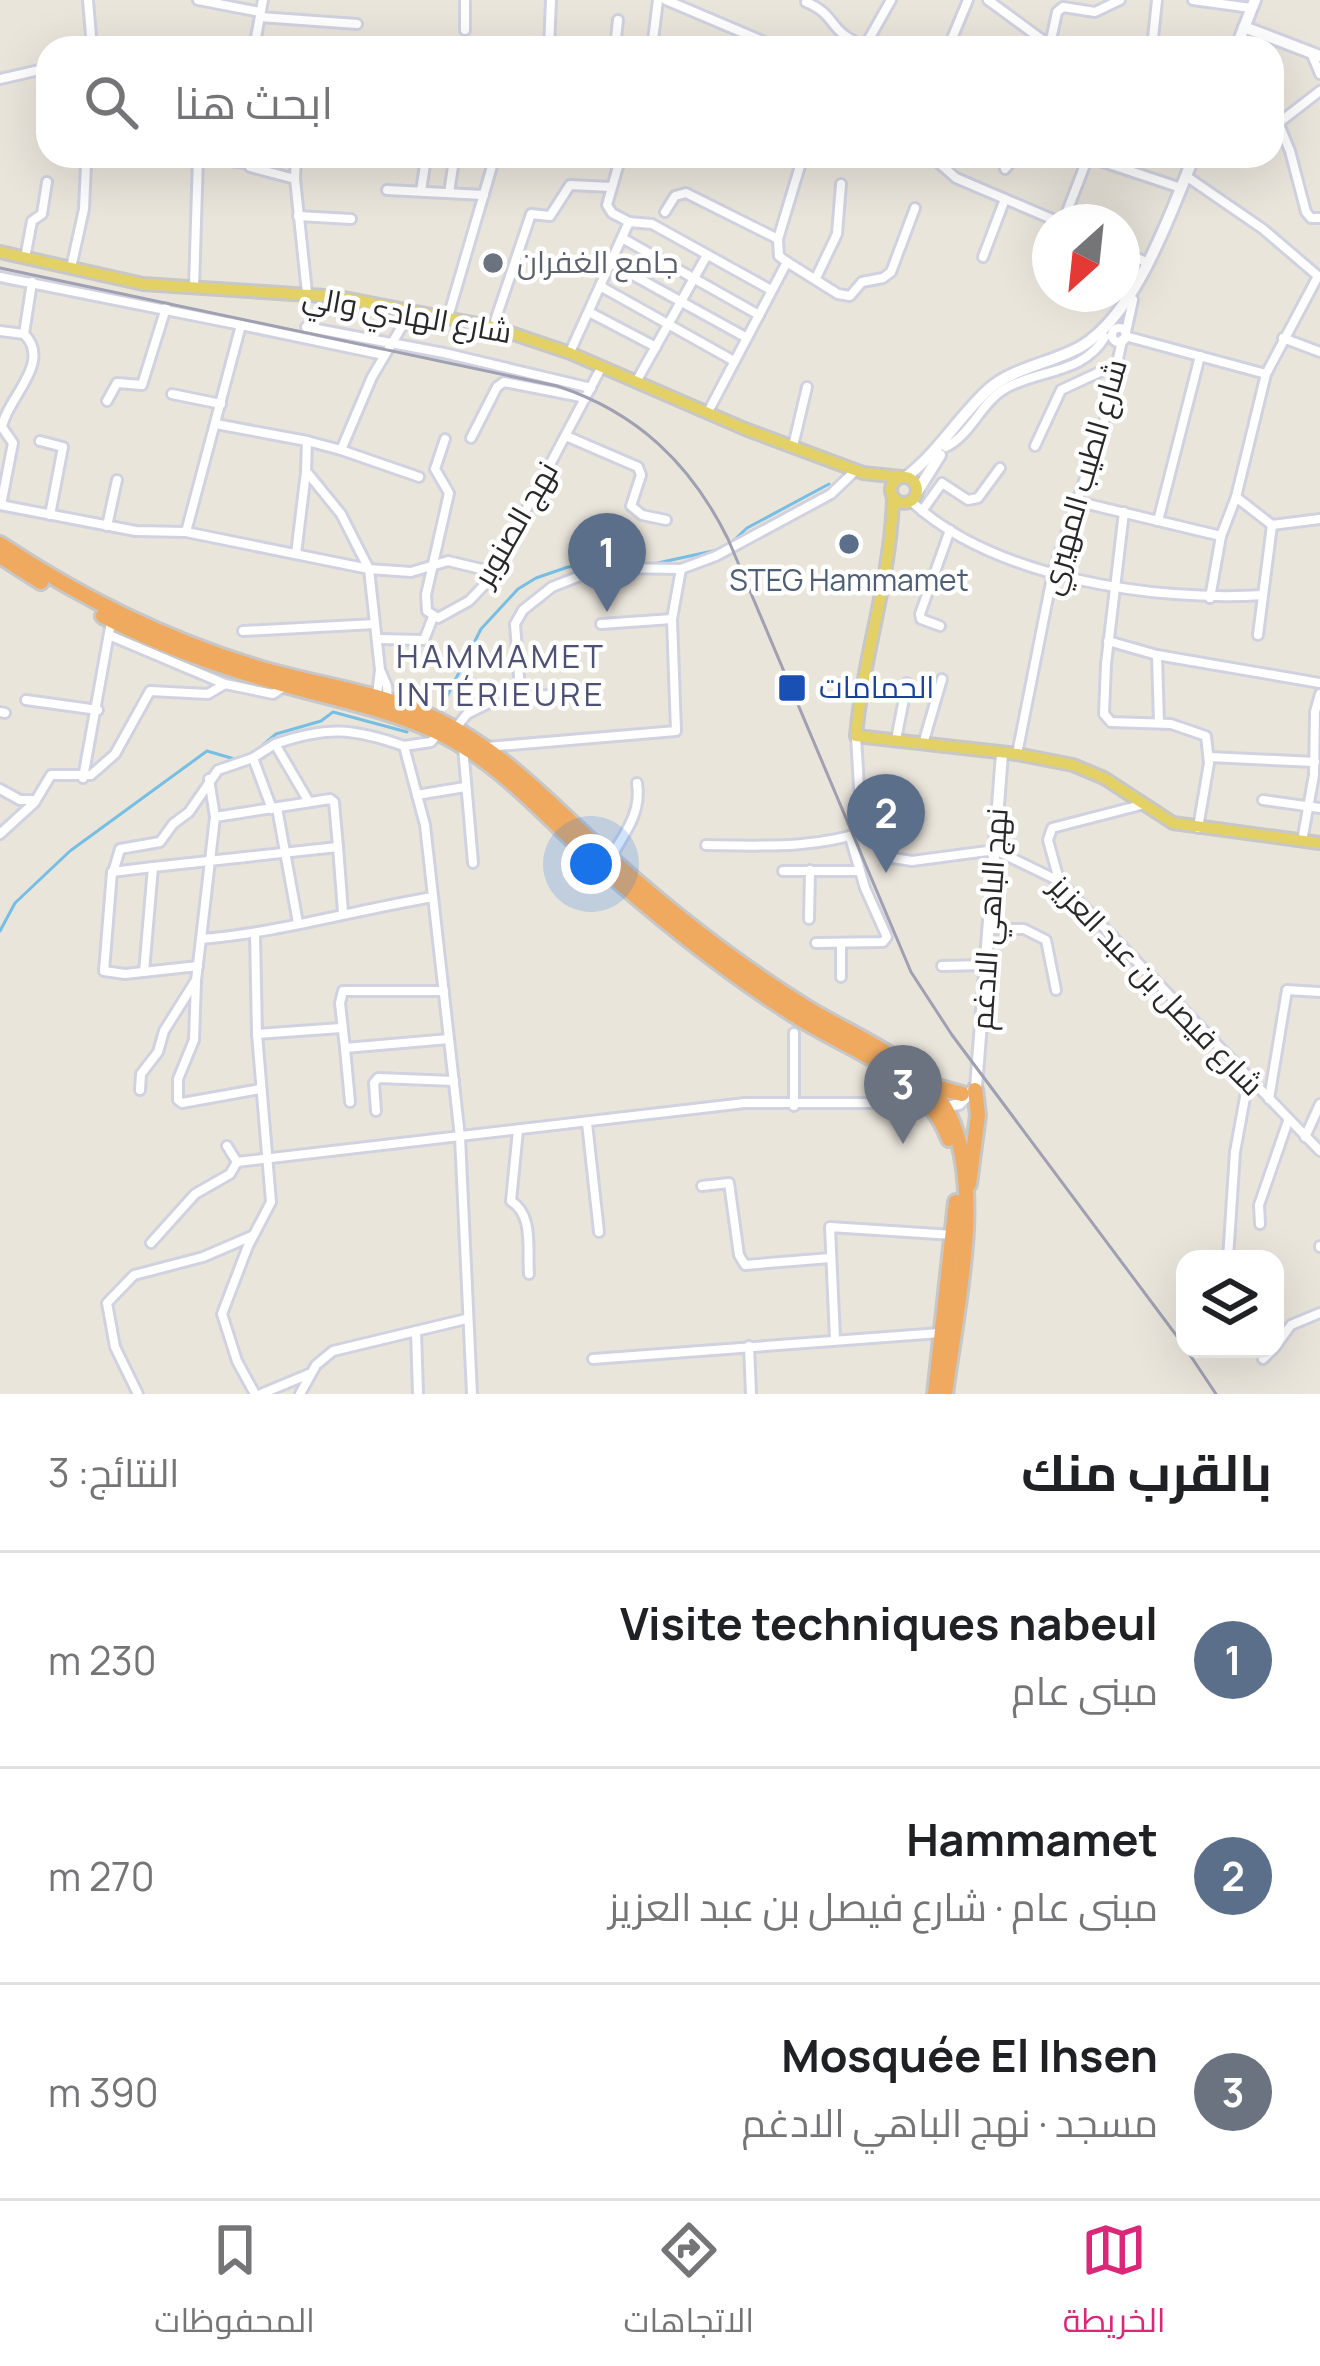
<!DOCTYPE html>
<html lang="ar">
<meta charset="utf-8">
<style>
:root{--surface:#fff;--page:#f2f2f2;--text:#202124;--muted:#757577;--line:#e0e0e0;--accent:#db2777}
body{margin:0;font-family:Manrope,Cairo,sans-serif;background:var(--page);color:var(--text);direction:rtl}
.controls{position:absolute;right:36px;bottom:36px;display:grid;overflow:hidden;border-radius:24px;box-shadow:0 12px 48px #0002}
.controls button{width:108px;height:108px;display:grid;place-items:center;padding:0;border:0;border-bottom:3px solid var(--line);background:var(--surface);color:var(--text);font:60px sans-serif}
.compass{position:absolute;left:1032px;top:204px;width:108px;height:108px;border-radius:50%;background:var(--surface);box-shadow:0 12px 48px #0002;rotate:207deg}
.you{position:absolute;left:591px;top:864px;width:42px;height:42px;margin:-30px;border:9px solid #fff;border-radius:50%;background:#1a73e8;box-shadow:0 0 0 18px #1a73e833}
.badge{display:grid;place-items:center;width:78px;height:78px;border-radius:50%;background:var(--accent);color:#fff;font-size:39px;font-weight:700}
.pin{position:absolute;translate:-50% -99px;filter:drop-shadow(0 3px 6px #0008)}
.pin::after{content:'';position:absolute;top:63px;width:42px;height:36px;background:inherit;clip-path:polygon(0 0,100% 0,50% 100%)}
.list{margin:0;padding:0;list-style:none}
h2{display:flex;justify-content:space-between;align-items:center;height:156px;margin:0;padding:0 48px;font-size:51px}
h2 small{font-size:39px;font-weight:400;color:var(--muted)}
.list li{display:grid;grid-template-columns:78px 1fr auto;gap:36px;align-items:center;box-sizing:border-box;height:216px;padding:0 48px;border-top:3px solid var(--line)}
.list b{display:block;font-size:45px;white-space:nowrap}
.list p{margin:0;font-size:39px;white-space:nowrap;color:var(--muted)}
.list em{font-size:39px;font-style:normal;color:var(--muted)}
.icon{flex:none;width:66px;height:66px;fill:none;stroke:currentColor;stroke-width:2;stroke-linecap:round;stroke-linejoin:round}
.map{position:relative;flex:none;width:1320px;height:1394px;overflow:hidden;direction:ltr}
.search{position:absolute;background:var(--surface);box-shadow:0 12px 48px #0002;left:36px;right:36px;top:36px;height:132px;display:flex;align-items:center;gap:30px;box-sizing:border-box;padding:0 42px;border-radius:36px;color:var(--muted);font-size:45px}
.sheet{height:804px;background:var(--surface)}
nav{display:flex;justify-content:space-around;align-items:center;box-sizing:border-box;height:168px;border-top:3px solid var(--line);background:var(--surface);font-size:33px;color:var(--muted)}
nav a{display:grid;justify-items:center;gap:6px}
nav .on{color:var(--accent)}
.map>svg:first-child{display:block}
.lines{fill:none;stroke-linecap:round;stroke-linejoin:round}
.stream{stroke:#76bee3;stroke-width:3}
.street-casing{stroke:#d1d2e0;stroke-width:14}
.secondary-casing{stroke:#d1d2e0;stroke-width:16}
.primary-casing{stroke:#c7c7c7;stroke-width:16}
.highway-casing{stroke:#c7c7c7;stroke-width:20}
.street{stroke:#fff;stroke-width:8}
.secondary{stroke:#fff;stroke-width:10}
.primary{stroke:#e4d166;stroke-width:10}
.highway{stroke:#f0aa60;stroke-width:14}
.rail{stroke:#9fa0b1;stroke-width:3}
.worship-dot{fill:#6b7280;stroke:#fff;stroke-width:4.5}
.service-dot{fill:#5c6f8a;stroke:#fff;stroke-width:4.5}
.transit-dot{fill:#1a4fb4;stroke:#fff;stroke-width:4.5}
.labels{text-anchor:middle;stroke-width:9;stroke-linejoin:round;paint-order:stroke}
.worship-label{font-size:30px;fill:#5b616d;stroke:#fff;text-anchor:start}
.street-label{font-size:30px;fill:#282828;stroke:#fff}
.service-label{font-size:30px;fill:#4e5e75;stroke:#fff}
.transit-label{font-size:30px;fill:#164399;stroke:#fff;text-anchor:start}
.neighbourhood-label{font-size:33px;letter-spacing:3px;fill:#4d5175;stroke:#fff}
</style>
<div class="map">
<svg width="1320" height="1394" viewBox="0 0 1320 1394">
<rect width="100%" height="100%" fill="#eae5db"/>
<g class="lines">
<g class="stream">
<polyline points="730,544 747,528 829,484"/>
<polyline points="439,712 481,629 518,589 536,578 568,567 609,562 653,564 722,549"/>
<polyline points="252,754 276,734 321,721 333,712 407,732"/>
<polyline points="0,931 15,903 70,851 207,751 238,760"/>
</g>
<g class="street-casing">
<g id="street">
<polyline points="88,0 92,48"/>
<polyline points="198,0 260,12"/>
<polyline points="666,0 779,48"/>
<polyline points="988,0 1052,47"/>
<polyline points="1193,0 1251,8"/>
<path d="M806 2C838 15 827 32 865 46"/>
<polyline points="260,17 357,24"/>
<polyline points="465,30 465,0"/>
<polyline points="1050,45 1057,12 1063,7 1095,12 1120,0"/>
<polyline points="865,46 891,0"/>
<polyline points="254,48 263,0"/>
<polyline points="388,48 388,47"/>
<polyline points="549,48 551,0"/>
<polyline points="615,48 618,20"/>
<polyline points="652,48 658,0"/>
<polyline points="948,48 968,0"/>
<polyline points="1152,48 1157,0"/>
<polyline points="1312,55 1320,74"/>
<polyline points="0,79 48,68"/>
<polyline points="1278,122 1290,151 1306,212 1311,218 1320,218"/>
<polyline points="1272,128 1320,91"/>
<polyline points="191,156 246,163"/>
<polyline points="245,156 250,167 295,179 307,293"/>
<polyline points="415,156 425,165 421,191"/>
<polyline points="480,156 493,161"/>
<polyline points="621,156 607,205 612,213 629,222"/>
<polyline points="931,156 956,178 1059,222"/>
<polyline points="1085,156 1181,188"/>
<polyline points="1005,169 1016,156"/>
<polyline points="1186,176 1263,229 1318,276"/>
<polyline points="295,178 296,156"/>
<polyline points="387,190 484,195"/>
<polyline points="449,193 454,160"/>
<polyline points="665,212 675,196 686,193 778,239"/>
<polyline points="298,216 351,219"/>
<polyline points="629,222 652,224 771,290"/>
<polyline points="1063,222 1088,157"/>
<polyline points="622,238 759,315"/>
<polyline points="1122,251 1148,263"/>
<polyline points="983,257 1005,199"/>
<polyline points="25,258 32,221 42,214 47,182"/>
<polyline points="787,262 838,294 850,296 862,282 883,278 891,272 915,208"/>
<polyline points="787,262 779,256 778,239 803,156"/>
<polyline points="611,263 747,338"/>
<polyline points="1048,266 1050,260"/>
<polyline points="71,268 84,209 86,164"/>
<polyline points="0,277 241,325"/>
<polyline points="816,278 837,234 841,184"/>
<polyline points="600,286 734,361"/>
<polyline points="194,287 198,157"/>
<polyline points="589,312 656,347"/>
<polyline points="448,317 495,156"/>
<polyline points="306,327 444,353 591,388"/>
<polyline points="493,327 531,214 550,216 570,185 611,187"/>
<circle cx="1119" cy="335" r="7"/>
<polyline points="0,331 24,334 32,282"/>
<polyline points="1126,332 1133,300"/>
<polyline points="1125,336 1266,374"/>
<polyline points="1283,338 1320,352"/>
<polyline points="570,352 629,222"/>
<polyline points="636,382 707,255"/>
<polyline points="172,394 221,404"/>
<polyline points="107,401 117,383 142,385 166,308"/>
<polyline points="708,412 787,262"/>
<polyline points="216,424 307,441"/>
<polyline points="566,436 638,467 641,475 631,506 642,515 666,520"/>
<polyline points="471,438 497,387 504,382 586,398"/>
<polyline points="445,439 435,469 449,493 426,595 427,611 438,618 469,601 489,580 601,368"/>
<polyline points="40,441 63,447 50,515"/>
<polyline points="793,446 807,387"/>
<polyline points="1035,446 1061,390 1119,363"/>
<path d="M946 447C972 434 981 402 1006 388 1041 369 1083 374 1105 337"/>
<polyline points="341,450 419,477"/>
<polyline points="1236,497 1272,525 1320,519"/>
<path d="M911 501C993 578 1155 602 1263 595"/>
<polyline points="1075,501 1221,536"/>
<polyline points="0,505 136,531 186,532 369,569 411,572 448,561 494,572"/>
<path d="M1 505 13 443 2 427C7 398 53 362 24 334"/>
<polyline points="922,511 942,483 968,500 978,498 1000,468"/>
<polyline points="1124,512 1106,664 1104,714 1111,722 1171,724 1206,736 1209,763 1198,828"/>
<polyline points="1158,521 1200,356"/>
<polyline points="107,526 117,480"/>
<polyline points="186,532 241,325 384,355"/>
<polyline points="296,554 306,472"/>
<polyline points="1210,598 1221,536 1236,497 1266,374 1318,276"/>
<polyline points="601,624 672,619"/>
<polyline points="940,626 921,619 920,614 950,530"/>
<polyline points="243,631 375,624"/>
<polyline points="109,635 225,684"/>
<polyline points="1258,635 1272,525"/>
<polyline points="377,639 424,640 433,617"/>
<polyline points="1108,641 1157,655 1320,683"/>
<polyline points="1157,655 1159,723"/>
<polyline points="381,672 387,686 388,703"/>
<polyline points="570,694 529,696 520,690 515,624 523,610 552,587 590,572 612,568 681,569 716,556 831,494 855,471"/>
<polyline points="377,695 380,670 369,569 341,514 306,471 307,441 341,450 372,377 411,311"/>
<polyline points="26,700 98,710"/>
<polyline points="0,712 5,713"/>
<polyline points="455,729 467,714 493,701"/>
<polyline points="437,735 431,742 404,746 425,825 460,1137 472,1394"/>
<polyline points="856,736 859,787 872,829 884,852 893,858 912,861 995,850 1059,881 1320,1151"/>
<polyline points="896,740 907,683"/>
<polyline points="923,744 942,679"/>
<polyline points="463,747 473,863"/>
<polyline points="486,747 676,731 672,619 681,569"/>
<polyline points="1017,754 1053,572 1106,416 1122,340"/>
<polyline points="1209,757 1315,762"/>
<polyline points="253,758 272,809"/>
<polyline points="83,778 111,622"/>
<polyline points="209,779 215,817"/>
<polyline points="0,789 20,800 36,800 51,775 91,775 115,754 150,691 208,694 225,684 273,694 284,687"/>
<polyline points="417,795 465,787"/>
<polyline points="1263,800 1320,808"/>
<path d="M309 802 275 744C327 726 353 728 404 746"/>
<polyline points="277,808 298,923"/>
<polyline points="0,834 35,802"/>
<polyline points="1302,841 1314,775 1315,712 1320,694"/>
<path d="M706 845C763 846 818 849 872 829"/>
<path d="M611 857C625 833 642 812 637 783"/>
<polyline points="153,867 112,872 104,971 125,974 198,966"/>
<polyline points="114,869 120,849 160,842 173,824 189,812 218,770 253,758 275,744"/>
<polyline points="783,871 860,871"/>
<polyline points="1059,880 1048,840 1052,828 1141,805"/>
<polyline points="809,919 810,870"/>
<polyline points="990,929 1024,929 1046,940 1056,990"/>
<polyline points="255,934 257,1034"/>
<polyline points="201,939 215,817 330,799 334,802 338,847"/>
<polyline points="816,943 883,942 887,937 865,888 850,837"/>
<polyline points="841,943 841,977"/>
<polyline points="942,966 985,965"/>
<polyline points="144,972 153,867 338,847 343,912"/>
<polyline points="196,981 194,1040 178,1079 178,1100 182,1103 260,1089"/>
<polyline points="794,1033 794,1106"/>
<polyline points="345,1048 340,1003 343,991 444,991"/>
<path d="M140 1090 141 1074 158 1052 164 1031 196 980 201 939C278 933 355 910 433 897"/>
<polyline points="1269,1099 1287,990 1320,992"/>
<polyline points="350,1102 345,1048 449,1039"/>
<polyline points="376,1111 374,1083 378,1078 454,1081"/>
<polyline points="587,1123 599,1232"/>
<path d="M518 1130 511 1201C534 1215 527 1249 529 1274"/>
<polyline points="1305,1137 1320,1104"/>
<polyline points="227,1146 237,1162 745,1103 927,1103"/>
<polyline points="702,1186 729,1183 739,1255 745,1265 830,1258"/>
<polyline points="1260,1224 1259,1205 1288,1121"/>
<polyline points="151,1243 195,1194 230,1174 237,1162"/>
<polyline points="1320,1247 1320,1246"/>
<polyline points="1228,1259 1235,1152 1248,1081"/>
<polyline points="416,1331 418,1394"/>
<polyline points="835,1339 830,1227 953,1235"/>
<polyline points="749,1346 751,1394"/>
<polyline points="1275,1347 1291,1325 1320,1313"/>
<polyline points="593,1359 940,1333"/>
<polyline points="1263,1359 1273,1349"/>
<polyline points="138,1394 115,1347 107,1303 134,1275 203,1257 252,1236"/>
<polyline points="255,1394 237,1361 222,1314 248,1246 271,1202 257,1034 341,1028"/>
<polyline points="261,1394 309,1374"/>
<polyline points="300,1394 316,1365 333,1351 466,1319"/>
</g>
</g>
<g class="secondary-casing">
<g id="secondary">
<polyline points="1244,27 1320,56"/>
<polyline points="1236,48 1255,0"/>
<path d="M906 477C939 452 959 416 989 389 1014 367 1053 363 1082 346 1137 312 1170 214 1194 156"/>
<polyline points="917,492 940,455"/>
<polyline points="938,1109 959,1104 976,1087 1002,754"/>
</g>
</g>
<g class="primary-casing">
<g id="primary">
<polyline points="0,252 143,284 339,297 493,327 570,353 745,429 863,473 901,477"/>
<circle cx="904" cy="490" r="13"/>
<path d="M893 498C891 578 863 656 856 736L1017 754 1073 765 1104 778 1173 823 1320 843"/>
</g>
</g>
<g class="highway-casing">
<g id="highway">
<path d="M0 544C81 598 168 641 262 669 320 686 380 692 436 719 501 750 546 800 599 848 663 907 733 962 807 1008 859 1040 929 1063 953 1124 983 1200 955 1314 945 1394"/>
<polyline points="0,556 41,582"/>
<path d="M103 616C159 645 221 667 282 684 335 699 389 709 439 733 501 763 544 815 594 860 660 919 729 975 804 1021 860 1055 924 1074 949 1139"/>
<polyline points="898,1073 904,1090 901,1103"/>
<polyline points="933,1086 962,1094"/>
<polyline points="969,1184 978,1115 975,1090"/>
<polyline points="935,1394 956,1202"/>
</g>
</g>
<use href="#street" class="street"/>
<use href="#secondary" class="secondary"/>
<use href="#primary" class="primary"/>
<use href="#highway" class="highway"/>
<g class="rail">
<path d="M0 268 557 386C637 412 691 464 728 539L911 972 952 1035 1185 1347"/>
<polyline points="1186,1349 1216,1394"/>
</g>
</g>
<circle class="worship-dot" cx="493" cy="263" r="12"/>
<circle class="service-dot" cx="849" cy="544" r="12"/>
<rect class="transit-dot" x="777" y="673" width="30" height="30" rx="6"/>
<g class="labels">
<g class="worship-label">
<text x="517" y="273">جامع الغفران</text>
</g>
<g class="street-label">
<text transform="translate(407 315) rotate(10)" y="10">شارع الهادي والي</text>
<text transform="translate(1084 477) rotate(-74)" y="10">شارع الطيب المهيري</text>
<text transform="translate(516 524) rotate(-60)" y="10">نهج الصنوبر</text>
<text transform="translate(990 919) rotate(-86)" y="10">نهج الباهي الادغم</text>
<text transform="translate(1156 986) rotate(46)" y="10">شارع فيصل بن عبد العزيز</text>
</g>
<g class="service-label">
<text x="849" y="591">STEG Hammamet</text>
</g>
<g class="transit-label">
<text x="819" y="698">الحمامات</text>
</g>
<g class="neighbourhood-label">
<text x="501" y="668">HAMMAMET<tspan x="501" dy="38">INTÉRIEURE</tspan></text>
</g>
</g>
</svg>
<div class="controls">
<button><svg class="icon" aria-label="layers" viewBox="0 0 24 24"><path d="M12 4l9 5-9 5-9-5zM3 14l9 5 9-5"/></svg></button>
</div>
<svg class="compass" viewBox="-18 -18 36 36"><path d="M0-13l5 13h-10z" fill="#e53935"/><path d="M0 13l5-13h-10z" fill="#757577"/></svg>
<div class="you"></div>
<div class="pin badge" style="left:607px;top:612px;background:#5c6f8a">1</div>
<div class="pin badge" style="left:886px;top:873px;background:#5c6f8a">2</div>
<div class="pin badge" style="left:903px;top:1144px;background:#6b7280">3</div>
<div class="search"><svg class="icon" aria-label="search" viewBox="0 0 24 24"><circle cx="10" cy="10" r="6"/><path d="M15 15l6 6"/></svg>ابحث هنا</div>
</div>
<section class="sheet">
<h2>بالقرب منك<small>النتائج: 3</small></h2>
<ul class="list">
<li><span class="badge" style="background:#5c6f8a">1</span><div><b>Visite techniques nabeul</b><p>مبنى عام</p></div><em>230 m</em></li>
<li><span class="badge" style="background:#5c6f8a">2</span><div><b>Hammamet</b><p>مبنى عام · شارع فيصل بن عبد العزيز</p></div><em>270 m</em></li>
<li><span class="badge" style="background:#6b7280">3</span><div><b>Mosquée El Ihsen</b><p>مسجد · نهج الباهي الادغم</p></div><em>390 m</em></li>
</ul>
</section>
<nav>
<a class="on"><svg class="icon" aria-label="map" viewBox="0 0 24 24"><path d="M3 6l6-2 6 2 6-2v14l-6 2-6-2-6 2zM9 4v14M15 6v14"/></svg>الخريطة</a>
<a><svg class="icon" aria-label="directions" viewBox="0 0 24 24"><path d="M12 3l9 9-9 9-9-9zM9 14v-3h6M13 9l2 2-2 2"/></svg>الاتجاهات</a>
<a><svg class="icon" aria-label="saved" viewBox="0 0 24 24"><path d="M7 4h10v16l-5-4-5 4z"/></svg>المحفوظات</a>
</nav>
